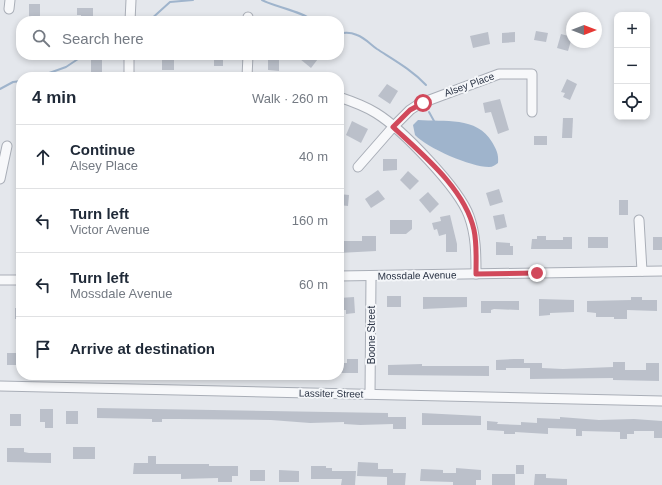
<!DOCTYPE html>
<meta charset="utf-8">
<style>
:root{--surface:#fff;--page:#f6f6f7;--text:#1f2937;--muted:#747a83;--line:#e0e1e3}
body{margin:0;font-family:Helvetica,sans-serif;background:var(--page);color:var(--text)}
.controls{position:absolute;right:12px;top:12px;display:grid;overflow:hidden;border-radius:8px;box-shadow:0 2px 6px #0003}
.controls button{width:36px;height:36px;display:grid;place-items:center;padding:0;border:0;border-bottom:1px solid var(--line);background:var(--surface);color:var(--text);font:20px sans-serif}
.compass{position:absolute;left:566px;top:12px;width:36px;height:36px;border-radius:50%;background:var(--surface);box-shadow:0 2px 6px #0003;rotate:90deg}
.stop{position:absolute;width:12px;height:12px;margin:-9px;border:3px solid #d1495b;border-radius:50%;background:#fff}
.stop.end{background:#d1495b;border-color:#fff;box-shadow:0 1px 4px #0008}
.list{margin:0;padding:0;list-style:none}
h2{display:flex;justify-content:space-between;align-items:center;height:52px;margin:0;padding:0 16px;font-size:17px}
h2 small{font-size:13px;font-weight:400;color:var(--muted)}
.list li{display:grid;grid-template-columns:26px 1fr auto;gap:12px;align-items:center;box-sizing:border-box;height:64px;padding:0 16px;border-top:1px solid var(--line)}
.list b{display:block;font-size:15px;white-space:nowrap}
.list p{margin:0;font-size:13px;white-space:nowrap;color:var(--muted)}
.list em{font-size:13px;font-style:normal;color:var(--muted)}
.icon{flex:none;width:22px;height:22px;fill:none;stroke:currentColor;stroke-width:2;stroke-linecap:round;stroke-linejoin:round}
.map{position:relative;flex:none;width:662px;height:485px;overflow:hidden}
.search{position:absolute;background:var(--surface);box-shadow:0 2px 6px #0003;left:16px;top:16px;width:328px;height:44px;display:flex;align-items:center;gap:10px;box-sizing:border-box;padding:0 14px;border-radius:16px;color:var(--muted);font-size:15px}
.panel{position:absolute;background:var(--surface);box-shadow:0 2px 6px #0003;left:16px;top:72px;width:328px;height:308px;border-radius:16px}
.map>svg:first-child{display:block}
.water{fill:#9fb4cc}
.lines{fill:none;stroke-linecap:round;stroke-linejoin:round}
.stream{stroke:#9fb4cc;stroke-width:2}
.building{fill:#bbc0ca}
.minor-casing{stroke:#a9aeb7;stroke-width:11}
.minor{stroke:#f7f8fa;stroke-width:9}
.route{stroke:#d1495b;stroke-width:5}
.labels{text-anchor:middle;stroke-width:4;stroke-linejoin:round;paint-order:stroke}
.street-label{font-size:10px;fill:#2b3445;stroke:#f4f6f9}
</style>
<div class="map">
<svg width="662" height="485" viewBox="0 0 662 485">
<rect width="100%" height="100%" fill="#e4e7ec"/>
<path class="water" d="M418 120C444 122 477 116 492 142 496 149 499 154 498 163 495 165 493 167 489 167 471 167 427 148 415 135L413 125Z"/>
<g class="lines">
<g class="stream">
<path d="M262 0C275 7 305 12 312 21"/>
<polyline points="149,21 170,2 193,0"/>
<path d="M339 34C345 32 350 32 357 35 365 38 370 44 377 49 394 60 412 70 426 85"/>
<polyline points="38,77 66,67 84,55"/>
<polyline points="0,89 13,82 21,81"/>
<polyline points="429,112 434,121"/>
</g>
</g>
<g class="building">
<rect x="29" y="4" width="11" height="16"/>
<polygon points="77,8 93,8 93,21 81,21 81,15 77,15"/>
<polygon points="536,31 548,33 546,42 534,40"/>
<polygon points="488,32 490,44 473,48 470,36"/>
<polygon points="515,32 515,42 502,43 502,33"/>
<polygon points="561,34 572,37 568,51 557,48"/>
<rect x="162" y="55" width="12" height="15"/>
<rect x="214" y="55" width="9" height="11"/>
<polygon points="268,55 279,55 279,71 268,70"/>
<polygon points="303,55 321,55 311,68 300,59"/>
<rect x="91" y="58" width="11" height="19"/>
<polygon points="567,79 577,84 570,100 563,97 565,93 561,92"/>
<polygon points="387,84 398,91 390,104 378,96"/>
<polygon points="500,99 509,130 498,134 491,112 485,113 483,103"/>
<polygon points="563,118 573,118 572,138 562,138"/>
<polygon points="352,121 368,129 361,143 346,135"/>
<rect x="534" y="136" width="13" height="9"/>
<polygon points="383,159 397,159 397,170 383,171"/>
<polygon points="408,171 419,181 410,190 400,180"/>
<polygon points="499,189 503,202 490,206 486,193"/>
<polygon points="378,190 385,199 371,208 365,199"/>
<polygon points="428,192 439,204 430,213 419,200"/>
<polygon points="339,194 349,195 348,206 339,205"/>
<rect x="619" y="200" width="9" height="15"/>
<polygon points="504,214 507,227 496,230 493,216"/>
<polygon points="450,215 457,244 457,252 446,252 446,234 439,236 437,229 434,230 432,223 441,221 440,217"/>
<polygon points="390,220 412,220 412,229 406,234 390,234"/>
<polygon points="362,236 376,236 376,251 339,253 339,241 362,241"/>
<polygon points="537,236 546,236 546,240 563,240 563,237 572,237 572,249 531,249 532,239 537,239"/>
<rect x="588" y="237" width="20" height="11"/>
<rect x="653" y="237" width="9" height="13"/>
<polygon points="496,242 510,243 510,246 513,246 513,255 496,255"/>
<rect x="387" y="296" width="14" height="11"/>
<polygon points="354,297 355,313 346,314 346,310 339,310 339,298"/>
<polygon points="423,297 467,297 467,307 423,309"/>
<polygon points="631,297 642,297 642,300 657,300 657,311 627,310 627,319 614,319 614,317 596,317 596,313 587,312 587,301 631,300"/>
<polygon points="539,299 574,300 574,312 550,313 550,315 539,316"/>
<polygon points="481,301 519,301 519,310 494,309 491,310 491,313 481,313"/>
<rect x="15" y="308" width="6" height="11"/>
<rect x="7" y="353" width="12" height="12"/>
<polygon points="347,359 358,359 358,373 339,373 339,363 347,363"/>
<polygon points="514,359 524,359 524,363 542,363 542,368 563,369 613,367 613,362 625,362 625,370 646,370 646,363 659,363 659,381 613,380 613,378 530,379 530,368 506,368 506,370 496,370 496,360"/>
<polygon points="422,364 422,366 489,366 489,376 388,375 388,365"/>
<polygon points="97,408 388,413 388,417 406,417 406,429 393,429 393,424 360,425 344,424 344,422 310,423 271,420 178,419 162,419 162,422 152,422 152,419 97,418"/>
<polygon points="40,409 53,409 53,428 45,428 45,422 40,422"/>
<rect x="66" y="411" width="12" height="13"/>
<polygon points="422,413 481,416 481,425 422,425"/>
<rect x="10" y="414" width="11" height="12"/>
<polygon points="560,417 599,420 634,419 662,421 662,438 654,438 654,431 634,431 634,434 627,434 627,439 620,439 620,432 582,431 582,436 576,436 576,429 548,428 548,434 515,432 515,434 504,434 504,431 487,430 487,421 498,422 497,424 521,425 521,422 537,423 537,418 560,419"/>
<rect x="73" y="447" width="22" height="12"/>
<polygon points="7,448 24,448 24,452 29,453 51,453 51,463 7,462"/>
<polygon points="148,456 156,456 156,464 209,464 209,466 238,466 238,476 232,476 232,482 218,482 218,478 181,479 181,474 133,474 134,463 148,463"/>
<polygon points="358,462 378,463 378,469 393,469 393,473 406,473 405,485 387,485 387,477 357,476"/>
<rect x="516" y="465" width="8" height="9"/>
<polygon points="311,466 326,466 326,468 332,468 332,471 356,471 355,485 341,485 342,479 311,479"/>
<polygon points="456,468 481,470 481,480 476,480 476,485 453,485 453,482 420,481 421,469 443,470 443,473 456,473"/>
<rect x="250" y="470" width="15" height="11"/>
<polygon points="279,470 299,471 299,482 279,482"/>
<rect x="492" y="474" width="23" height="11"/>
<polygon points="535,474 546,474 546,478 567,479 567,485 534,485"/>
</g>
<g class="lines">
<g class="minor-casing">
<g id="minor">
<polyline points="9,9 10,0"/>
<polyline points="130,21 131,0"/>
<polyline points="248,21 248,17"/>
<polyline points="129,77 129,55"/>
<polyline points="247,77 248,55"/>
<path d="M339 97C351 101 365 106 376 113 402 129 459 188 469 216 476 235 476 254 476 274"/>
<polyline points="358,167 393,127 410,110 419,104 499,74 532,74 532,112"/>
<polyline points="0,179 7,146"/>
<polyline points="639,220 642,271"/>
<polyline points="339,276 662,271"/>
<polyline points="0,280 21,280"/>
<polyline points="0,386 662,401"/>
<polyline points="370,394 371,276"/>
</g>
</g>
<use href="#minor" class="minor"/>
</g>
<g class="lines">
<path class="route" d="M423 103 410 110 393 127C423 155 465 189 474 230 477 244 476 259 476 274L537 273"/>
</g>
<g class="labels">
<g class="street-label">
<text transform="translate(469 84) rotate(-20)" y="4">Alsey Place</text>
<text transform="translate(417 275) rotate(-1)" y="4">Mossdale Avenue</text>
<text transform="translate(371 335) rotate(-90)" y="4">Boone Street</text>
<text transform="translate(331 393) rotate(1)" y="4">Lassiter Street</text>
</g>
</g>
</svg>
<div class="controls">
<button>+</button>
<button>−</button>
<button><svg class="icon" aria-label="locate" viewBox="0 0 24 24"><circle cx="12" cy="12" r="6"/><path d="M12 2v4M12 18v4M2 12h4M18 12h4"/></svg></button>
</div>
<svg class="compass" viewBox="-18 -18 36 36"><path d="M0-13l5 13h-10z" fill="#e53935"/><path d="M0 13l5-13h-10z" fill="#747a83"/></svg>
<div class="stop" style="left:423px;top:103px"></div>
<div class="stop end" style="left:537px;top:273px"></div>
<div class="search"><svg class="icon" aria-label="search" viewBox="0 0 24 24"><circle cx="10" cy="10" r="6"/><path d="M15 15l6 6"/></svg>Search here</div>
<section class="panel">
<h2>4 min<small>Walk · 260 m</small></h2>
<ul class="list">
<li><svg class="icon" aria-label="ahead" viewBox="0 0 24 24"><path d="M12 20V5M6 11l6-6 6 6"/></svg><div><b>Continue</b><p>Alsey Place</p></div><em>40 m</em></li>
<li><svg class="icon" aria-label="left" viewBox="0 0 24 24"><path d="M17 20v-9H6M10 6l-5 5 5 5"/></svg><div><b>Turn left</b><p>Victor Avenue</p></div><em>160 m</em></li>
<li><svg class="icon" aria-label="left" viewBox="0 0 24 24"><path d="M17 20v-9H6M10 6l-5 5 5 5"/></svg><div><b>Turn left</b><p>Mossdale Avenue</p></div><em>60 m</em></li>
<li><svg class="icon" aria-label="arrive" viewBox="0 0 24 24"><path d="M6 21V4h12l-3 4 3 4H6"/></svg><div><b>Arrive at destination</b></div></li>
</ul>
</section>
</div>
